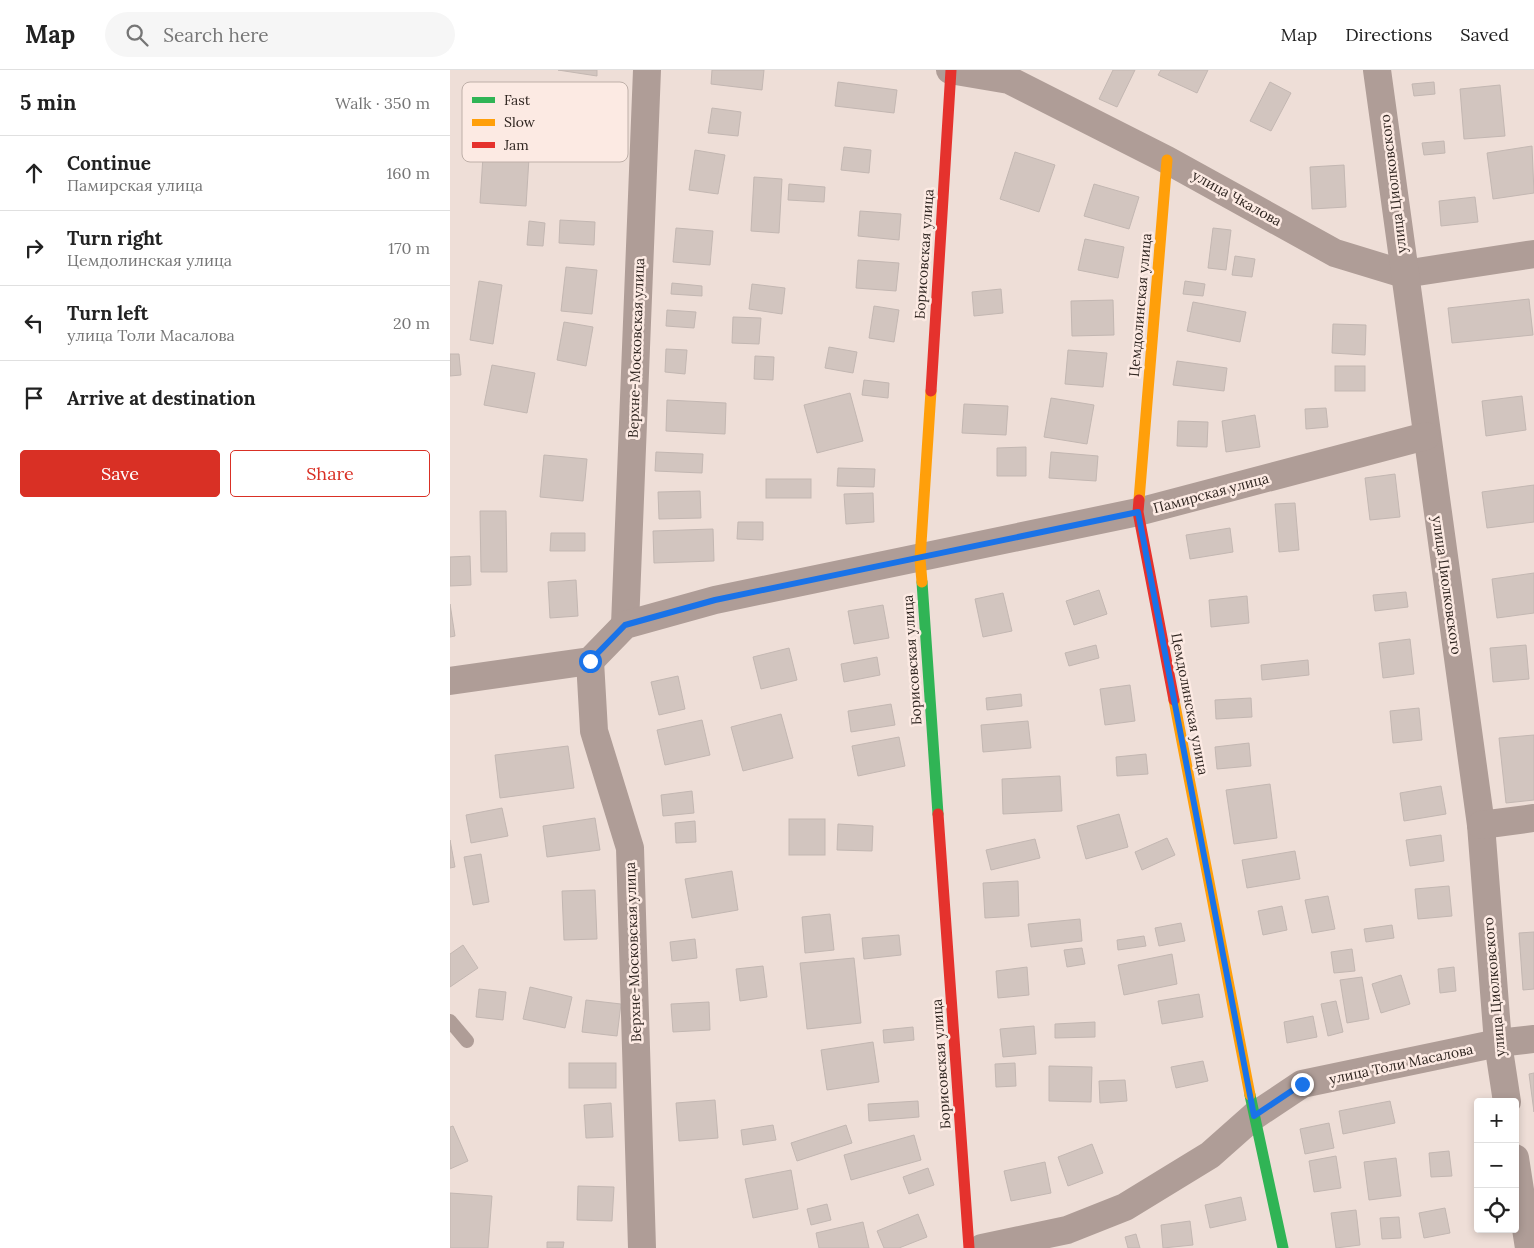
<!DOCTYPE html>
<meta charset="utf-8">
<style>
:root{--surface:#fff;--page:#f6f6f6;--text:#222;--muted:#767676;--line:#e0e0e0;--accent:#d93025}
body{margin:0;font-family:Lora,serif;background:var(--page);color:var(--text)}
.controls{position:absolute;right:15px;bottom:15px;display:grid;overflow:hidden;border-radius:5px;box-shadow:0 2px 8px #0003}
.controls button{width:45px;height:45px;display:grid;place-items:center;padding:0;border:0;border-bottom:1px solid var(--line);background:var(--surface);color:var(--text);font:25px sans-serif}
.stop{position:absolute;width:15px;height:15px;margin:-11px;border:4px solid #1a73e8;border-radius:50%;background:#fff}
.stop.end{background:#1a73e8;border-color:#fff;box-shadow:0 1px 5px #0008}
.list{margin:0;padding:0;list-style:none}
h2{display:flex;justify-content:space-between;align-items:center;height:65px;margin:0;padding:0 20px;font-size:21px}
h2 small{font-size:16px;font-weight:400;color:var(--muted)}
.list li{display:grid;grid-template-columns:32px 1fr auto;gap:15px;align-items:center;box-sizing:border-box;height:75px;padding:0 20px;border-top:1px solid var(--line)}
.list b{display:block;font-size:19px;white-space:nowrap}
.list p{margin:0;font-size:16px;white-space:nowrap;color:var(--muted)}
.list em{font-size:16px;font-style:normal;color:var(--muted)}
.actions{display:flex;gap:10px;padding:15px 20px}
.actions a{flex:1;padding:11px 0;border:1px solid var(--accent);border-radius:5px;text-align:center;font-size:18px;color:var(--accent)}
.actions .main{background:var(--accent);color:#fff}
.icon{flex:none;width:28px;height:28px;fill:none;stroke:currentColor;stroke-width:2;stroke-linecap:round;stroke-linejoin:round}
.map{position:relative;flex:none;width:1084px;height:1178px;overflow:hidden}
header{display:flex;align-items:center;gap:30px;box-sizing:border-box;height:70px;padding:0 25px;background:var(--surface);border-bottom:1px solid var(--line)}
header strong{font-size:24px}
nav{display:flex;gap:28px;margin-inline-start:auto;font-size:18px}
.search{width:350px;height:45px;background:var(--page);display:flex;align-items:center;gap:12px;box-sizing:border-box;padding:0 18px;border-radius:28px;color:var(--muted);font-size:19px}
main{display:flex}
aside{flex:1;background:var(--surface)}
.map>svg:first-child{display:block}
.building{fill:#d2c5bf;stroke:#c3b7b2}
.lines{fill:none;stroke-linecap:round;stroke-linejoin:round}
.lane{stroke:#af9d97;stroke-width:14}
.street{stroke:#af9d97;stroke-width:28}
.fast{stroke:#30b455;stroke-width:11}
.slow{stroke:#ff9f0a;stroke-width:11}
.jam{stroke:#e5322d;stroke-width:11}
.route{stroke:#1a73e8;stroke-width:6}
.labels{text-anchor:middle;stroke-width:5;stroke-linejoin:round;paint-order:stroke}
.street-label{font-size:14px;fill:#2f2520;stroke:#fceae3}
.key{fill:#fceae3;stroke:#beafa8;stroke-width:1}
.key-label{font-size:14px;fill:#2f2520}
</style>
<header>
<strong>Map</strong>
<div class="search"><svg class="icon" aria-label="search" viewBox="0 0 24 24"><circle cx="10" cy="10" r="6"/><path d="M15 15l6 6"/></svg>Search here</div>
<nav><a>Map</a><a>Directions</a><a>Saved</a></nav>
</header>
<main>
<aside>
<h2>5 min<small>Walk · 350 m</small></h2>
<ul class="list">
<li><svg class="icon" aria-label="ahead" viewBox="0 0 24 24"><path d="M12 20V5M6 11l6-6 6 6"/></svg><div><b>Continue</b><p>Памирская улица</p></div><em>160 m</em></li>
<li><svg class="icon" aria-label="right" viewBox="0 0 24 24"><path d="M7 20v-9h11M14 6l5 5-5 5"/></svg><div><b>Turn right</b><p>Цемдолинская улица</p></div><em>170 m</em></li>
<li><svg class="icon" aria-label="left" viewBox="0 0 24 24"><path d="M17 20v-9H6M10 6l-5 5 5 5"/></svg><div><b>Turn left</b><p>улица Толи Масалова</p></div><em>20 m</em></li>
<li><svg class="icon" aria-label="arrive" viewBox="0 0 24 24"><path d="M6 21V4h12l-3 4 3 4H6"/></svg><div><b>Arrive at destination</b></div></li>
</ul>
<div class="actions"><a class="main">Save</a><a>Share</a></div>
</aside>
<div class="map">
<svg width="1084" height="1178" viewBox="0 0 1084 1178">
<rect width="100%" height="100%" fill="#eeded7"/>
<g class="building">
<polygon points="108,0 147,0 147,6"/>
<polygon points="262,0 314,0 312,20 261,14"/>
<polygon points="663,0 685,0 667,37 649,29"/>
<polygon points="711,0 758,0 747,23 708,5"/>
<polygon points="388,12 447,20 444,43 385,36"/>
<polygon points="820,12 841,23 821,61 800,51"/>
<polygon points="984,12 985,24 964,26 962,14"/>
<polygon points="1050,15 1055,66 1014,69 1010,19"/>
<polygon points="262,38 291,42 288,66 258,63"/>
<polygon points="994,71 995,83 974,85 972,73"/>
<polygon points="1082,76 1084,123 1043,129 1037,83"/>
<polygon points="394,77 421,80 419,103 391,100"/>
<polygon points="245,80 275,85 268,124 239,120"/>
<polygon points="565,82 605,95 589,142 550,129"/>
<polygon points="33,86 79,88 76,136 30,133"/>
<polygon points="894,95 896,137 862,139 860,97"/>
<polygon points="304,107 332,109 329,163 301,161"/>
<polygon points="339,114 375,117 374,132 338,130"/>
<polygon points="644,114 689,127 679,159 634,146"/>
<polygon points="1025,127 1028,152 991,156 989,131"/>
<polygon points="410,141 451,144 449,170 408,166"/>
<polygon points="110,150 145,152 144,175 109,173"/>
<polygon points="79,151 95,153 93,176 77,175"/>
<polygon points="226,158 263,161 260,195 223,192"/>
<polygon points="763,158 781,160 776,200 758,198"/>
<polygon points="635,169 674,177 668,208 628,200"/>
<polygon points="785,186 805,189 802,207 782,205"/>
<polygon points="408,190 449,193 446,221 406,218"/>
<polygon points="116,197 147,200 142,244 111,241"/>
<polygon points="29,211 52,215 43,274 20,270"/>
<polygon points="735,211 755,214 753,226 733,224"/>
<polygon points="222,213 252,216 252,226 221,224"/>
<polygon points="302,214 335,218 332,244 299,239"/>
<polygon points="551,219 553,243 524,246 522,222"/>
<polygon points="1079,229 1083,265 1002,273 998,238"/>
<polygon points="663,230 664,265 622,266 621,231"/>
<polygon points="743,232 796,242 790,272 737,261"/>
<polygon points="424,236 449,240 444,272 419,268"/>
<polygon points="217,240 246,242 244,258 216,256"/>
<polygon points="283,247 311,248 309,274 282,273"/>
<polygon points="114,252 143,257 136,296 107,290"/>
<polygon points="883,254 916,255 915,285 882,283"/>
<polygon points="379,277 407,282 403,303 375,298"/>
<polygon points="216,279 237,280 235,304 215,302"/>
<polygon points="618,280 657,283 653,317 615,314"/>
<polygon points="0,284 9,284 11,305 0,306"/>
<polygon points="305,286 324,287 323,310 304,309"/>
<polygon points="727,291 777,298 774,321 723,315"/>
<polygon points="42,295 85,303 77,343 34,335"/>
<rect x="885" y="296" width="30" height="25"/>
<polygon points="414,310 439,313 438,328 412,325"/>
<polygon points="400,323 413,371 367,383 354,335"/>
<polygon points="1072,326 1076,360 1036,366 1032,331"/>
<polygon points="601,328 644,335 637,374 594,367"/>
<polygon points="217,330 276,333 275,364 216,361"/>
<polygon points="514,334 558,336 556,365 512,363"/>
<polygon points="876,338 878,357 856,359 855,339"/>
<polygon points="805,345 810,377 776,382 772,351"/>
<polygon points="728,351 758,352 757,377 727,376"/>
<polygon points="576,377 576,406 547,406 547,378"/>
<polygon points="206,382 253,384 252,403 205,401"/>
<polygon points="601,382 648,386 646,411 599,408"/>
<polygon points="94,385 137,389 133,431 90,427"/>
<polygon points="388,398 425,399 424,417 387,416"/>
<polygon points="945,404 950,447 920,450 915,408"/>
<rect x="316" y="409" width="45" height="19"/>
<polygon points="1084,415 1084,452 1037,458 1032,422"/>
<polygon points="250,421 251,448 209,449 208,422"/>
<polygon points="423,423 424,452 396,454 394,424"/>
<polygon points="845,433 849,480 829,482 825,434"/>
<polygon points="30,441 56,441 57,502 31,502"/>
<polygon points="288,452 313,452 313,470 287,469"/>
<polygon points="780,458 783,482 740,489 736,465"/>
<polygon points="263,459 264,491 204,493 203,461"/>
<polygon points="101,463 135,463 135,481 100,481"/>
<polygon points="20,486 21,515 0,516 0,487"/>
<polygon points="1084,503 1084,543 1047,548 1042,509"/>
<polygon points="126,510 128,546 100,548 98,512"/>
<polygon points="649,520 657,544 624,555 616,531"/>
<polygon points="956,522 958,537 925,541 923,525"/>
<polygon points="553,523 562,561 533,567 525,529"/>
<polygon points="797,526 799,553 761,557 759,530"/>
<polygon points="0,534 5,566 0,567"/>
<polygon points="433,535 439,568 404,574 398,541"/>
<polygon points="960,569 964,604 933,608 929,573"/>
<polygon points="646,575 649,588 619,596 615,583"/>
<polygon points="1076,575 1079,609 1043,612 1040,578"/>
<polygon points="339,578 347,610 311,619 303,587"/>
<polygon points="427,587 430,605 394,612 391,594"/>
<polygon points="858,590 859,605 812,610 811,595"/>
<polygon points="228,606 235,639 209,645 201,612"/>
<polygon points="680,615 685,651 655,655 650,619"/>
<polygon points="571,624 572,636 537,640 536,628"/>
<polygon points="801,628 802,647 766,649 765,630"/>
<polygon points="441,634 445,655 401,662 398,641"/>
<polygon points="969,638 972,670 943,673 940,641"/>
<polygon points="331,644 343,688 293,701 281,657"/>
<polygon points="252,650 260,685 215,695 207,660"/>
<polygon points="578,651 581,678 533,682 531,655"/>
<polygon points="1084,665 1084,730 1056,733 1049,668"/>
<polygon points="449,667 455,696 408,706 402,676"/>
<polygon points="799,673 801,696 767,699 765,677"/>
<polygon points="118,676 124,718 50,728 45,685"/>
<polygon points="696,684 698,704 667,706 666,687"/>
<polygon points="610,706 612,741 553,744 552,709"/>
<polygon points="820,714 827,768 784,774 776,720"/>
<polygon points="991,716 996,744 954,751 950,723"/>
<polygon points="242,721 244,743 213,746 211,725"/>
<polygon points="52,738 58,766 21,773 16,745"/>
<polygon points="669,744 678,777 636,789 627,756"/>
<polygon points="145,748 150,780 97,787 93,756"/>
<rect x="339" y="749" width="36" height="36"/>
<polygon points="245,751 246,772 226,773 225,753"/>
<polygon points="388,754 423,756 422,781 387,780"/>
<polygon points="991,765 994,791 960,796 956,770"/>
<polygon points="717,768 725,785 692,800 685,782"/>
<polygon points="585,769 590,788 541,800 536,780"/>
<polygon points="0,770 5,797 0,798"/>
<polygon points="845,781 850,809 797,818 792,790"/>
<polygon points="31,784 39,832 23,835 14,787"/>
<polygon points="282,801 288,840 242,848 235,809"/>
<polygon points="568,811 569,846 535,848 533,813"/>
<polygon points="999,816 1002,846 968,849 965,819"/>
<polygon points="145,820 147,869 114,870 112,821"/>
<polygon points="878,826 885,859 862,863 855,830"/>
<polygon points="832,836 837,860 813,865 808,841"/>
<polygon points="380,844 384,880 355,883 352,847"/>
<polygon points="630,849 632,871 581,877 578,854"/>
<polygon points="731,853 735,871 709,876 705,858"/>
<polygon points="942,855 944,868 916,872 914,859"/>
<polygon points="1084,862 1084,919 1073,920 1069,863"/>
<polygon points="449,865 451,885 414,889 412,868"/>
<polygon points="694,866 696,876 668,880 667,870"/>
<polygon points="245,869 247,888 222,891 220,872"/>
<polygon points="13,875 28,898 0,917 0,884"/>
<polygon points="632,878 635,894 617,897 614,880"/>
<polygon points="902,879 905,901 884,903 881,882"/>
<polygon points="722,884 727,914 674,925 668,895"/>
<polygon points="404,888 411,953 357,959 350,893"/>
<polygon points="313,896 317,927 290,931 286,899"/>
<polygon points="577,897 579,925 548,928 546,901"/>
<polygon points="1004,897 1006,921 990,923 988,899"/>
<polygon points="951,905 960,934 931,943 922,914"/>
<polygon points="912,907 919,949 897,953 890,910"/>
<polygon points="80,917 122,927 115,958 73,949"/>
<polygon points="29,919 56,922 53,950 26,947"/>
<polygon points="749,924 753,947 712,954 708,931"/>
<polygon points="136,930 171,934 167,966 132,962"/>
<polygon points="886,931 893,962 878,966 871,934"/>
<polygon points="259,932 260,960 223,962 221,934"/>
<polygon points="863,946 867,967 837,973 834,952"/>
<polygon points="645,952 645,967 605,968 605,954"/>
<polygon points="584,956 586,984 553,987 550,959"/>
<polygon points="463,957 464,970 434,973 433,960"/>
<polygon points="423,972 429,1012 377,1020 371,980"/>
<polygon points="753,991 758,1011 726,1018 721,997"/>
<rect x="119" y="993" width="47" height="25"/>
<polygon points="565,993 566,1016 546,1017 545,994"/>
<polygon points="599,996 642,997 641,1032 599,1031"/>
<polygon points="1084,1003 1084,1042 1079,1004"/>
<polygon points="675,1010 677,1031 650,1033 649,1011"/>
<polygon points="265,1030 268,1068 229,1071 226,1033"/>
<polygon points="468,1031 469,1047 419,1051 418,1034"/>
<polygon points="940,1031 945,1053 893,1064 889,1041"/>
<polygon points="161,1033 163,1067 136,1068 134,1035"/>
<polygon points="879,1053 884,1078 855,1084 850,1059"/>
<polygon points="323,1055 326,1070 293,1075 291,1060"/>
<polygon points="396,1055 402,1073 347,1091 341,1073"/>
<polygon points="3,1056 18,1091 0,1099 0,1057"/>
<polygon points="464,1065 471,1090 401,1110 394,1085"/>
<polygon points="642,1074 653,1103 618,1116 608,1087"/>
<polygon points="999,1081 1002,1106 981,1107 979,1083"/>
<polygon points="886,1086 891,1118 864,1122 859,1091"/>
<polygon points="946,1088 951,1126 919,1130 914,1092"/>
<polygon points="595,1092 601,1123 561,1131 554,1101"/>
<polygon points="478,1098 484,1115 459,1124 453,1107"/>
<polygon points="341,1100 348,1139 303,1148 295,1109"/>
<polygon points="128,1116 164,1117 162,1151 127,1150"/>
<polygon points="0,1123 42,1126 38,1178 0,1178"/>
<polygon points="791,1127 796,1150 760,1158 755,1135"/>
<polygon points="377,1134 381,1150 361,1155 357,1139"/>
<polygon points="995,1138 1000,1163 974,1168 969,1143"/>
<polygon points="906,1140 910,1175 886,1178 881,1143"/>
<polygon points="468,1144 477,1167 449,1178 434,1178 427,1161"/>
<polygon points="949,1147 951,1168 932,1169 930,1148"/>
<polygon points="740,1151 743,1175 713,1178 711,1155"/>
<polygon points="413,1152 419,1178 369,1178 366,1163"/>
<polygon points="686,1164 690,1178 678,1178 675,1167"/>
<polygon points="97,1172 114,1172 113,1178 97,1178"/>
</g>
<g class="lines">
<polyline class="lane" points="0,951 17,971"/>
<g class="street">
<polyline points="500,0 559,10 717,90 885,183 954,204 1084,184"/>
<polyline points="927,0 1031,755 1048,973 1057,1032"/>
<polyline points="175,555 197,0"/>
<polyline points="140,591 144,661 180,778 192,1178"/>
<polyline points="0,611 140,591 175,555 265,530 688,442 976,366"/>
<polyline points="1031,755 1084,748"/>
<polyline points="1065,1088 1079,1178"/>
<polyline points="532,1178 617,1160 675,1137 760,1085 804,1046 852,1014 1048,973 1084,969"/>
</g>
<g class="fast">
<polyline points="472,512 488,744"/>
<polyline points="800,1025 833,1178"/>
</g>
<g class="slow">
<polyline points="689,430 717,90"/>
<polyline points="472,512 470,489 481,321"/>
<polyline points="724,630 800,1025"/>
</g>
<g class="jam">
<polyline points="481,321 501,0"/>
<polyline points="689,430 688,442 724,630"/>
<polyline points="488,744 519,1178"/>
</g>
</g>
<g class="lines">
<polyline class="route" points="140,591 175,555 265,530 688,442 804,1046 852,1014"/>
</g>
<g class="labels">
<g class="street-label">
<text transform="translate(943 114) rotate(-97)" y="5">улица Циолковского</text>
<text transform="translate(787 128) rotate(29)" y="5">улица Чкалова</text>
<text transform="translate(474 184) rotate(-86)" y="5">Борисовская улица</text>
<text transform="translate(690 235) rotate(-85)" y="5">Цемдолинская улица</text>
<text transform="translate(186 278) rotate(-88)" y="5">Верхне-Московская улица</text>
<text transform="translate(761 423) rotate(-15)" y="5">Памирская улица</text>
<text transform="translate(997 515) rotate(82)" y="5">улица Циолковского</text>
<text transform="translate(462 590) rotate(-94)" y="5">Борисовская улица</text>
<text transform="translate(740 634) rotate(79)" y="5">Цемдолинская улица</text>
<text transform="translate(183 882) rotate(-92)" y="5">Верхне-Московская улица</text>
<text transform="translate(1044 917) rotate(-95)" y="5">улица Циолковского</text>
<text transform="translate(491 994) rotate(-94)" y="5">Борисовская улица</text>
<text transform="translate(951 994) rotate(-12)" y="5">улица Толи Масалова</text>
</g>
</g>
<rect x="12" y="12" width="166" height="80" rx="8" class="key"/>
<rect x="22" y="27" width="23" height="6" fill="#30b455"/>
<rect x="22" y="49" width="23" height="7" fill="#ff9f0a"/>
<rect x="22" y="72" width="23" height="6" fill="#e5322d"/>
<g class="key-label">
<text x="54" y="35">Fast</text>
<text x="54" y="57">Slow</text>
<text x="54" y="80">Jam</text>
</g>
</svg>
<div class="controls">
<button>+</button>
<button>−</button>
<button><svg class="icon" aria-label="locate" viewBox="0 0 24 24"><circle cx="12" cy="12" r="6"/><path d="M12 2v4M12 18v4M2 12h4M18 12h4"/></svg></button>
</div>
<div class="stop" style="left:140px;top:591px"></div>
<div class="stop end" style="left:852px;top:1014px"></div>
</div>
</main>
